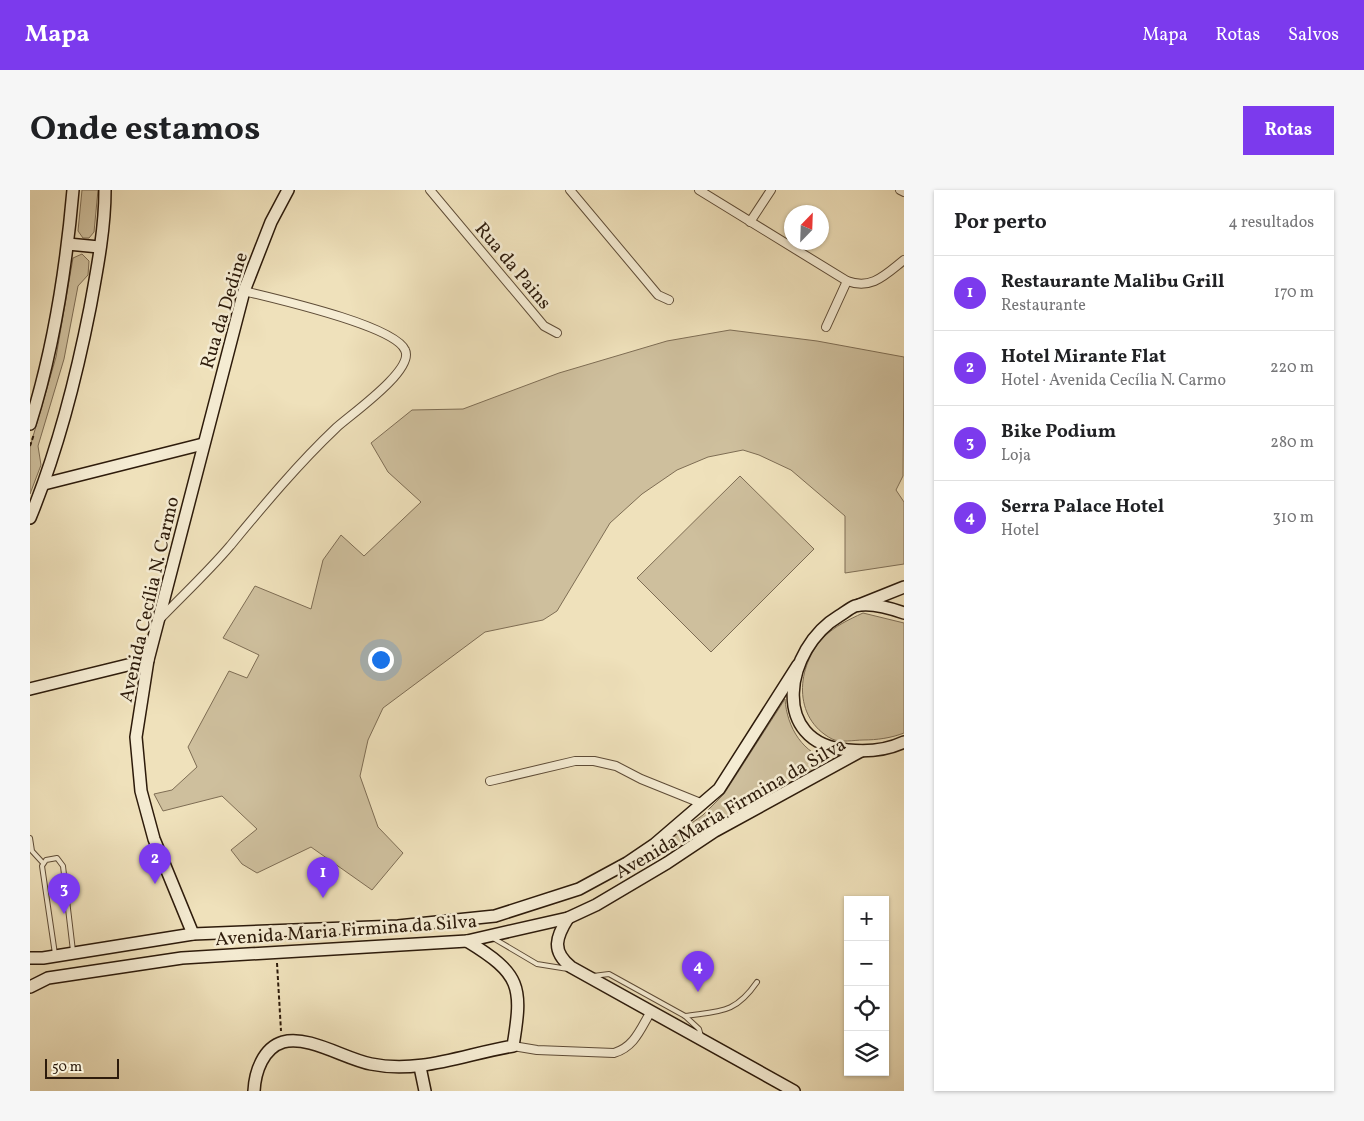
<!DOCTYPE html>
<html lang="pt">
<meta charset="utf-8">
<style>
:root{--surface:#fff;--page:#f6f6f6;--text:#202124;--muted:#757577;--line:#e0e0e0;--accent:#7c3aed}
body{margin:0;font-family:Vollkorn,serif;background:var(--page);color:var(--text)}
.controls{position:absolute;right:15px;bottom:15px;display:grid;overflow:hidden;border-radius:0px;box-shadow:0 1px 4px #0004}
.controls button{width:45px;height:45px;display:grid;place-items:center;padding:0;border:0;border-bottom:1px solid var(--line);background:var(--surface);color:var(--text);font:25px sans-serif}
.compass{position:absolute;left:754px;top:15px;width:45px;height:45px;border-radius:50%;background:var(--surface);box-shadow:0 1px 4px #0004;rotate:23deg}
.scale{position:absolute;left:15px;bottom:12px;width:74px;box-sizing:border-box;padding-left:5px;border:2px solid #2d1b0b;border-top:0;font-size:14px;line-height:18px;white-space:nowrap;color:#2d1b0b;-webkit-text-stroke:4px #f5ecd3;paint-order:stroke}
.you{position:absolute;left:350px;top:469px;width:18px;height:18px;margin:-12px;border:4px solid #fff;border-radius:50%;background:#1a73e8;box-shadow:0 0 0 8px #1a73e833}
.badge{display:grid;place-items:center;width:32px;height:32px;border-radius:50%;background:var(--accent);color:#fff;font-size:16px;font-weight:700}
.pin{position:absolute;translate:-50% -41px;filter:drop-shadow(0 1px 2px #0008)}
.pin::after{content:'';position:absolute;top:26px;width:18px;height:15px;background:inherit;clip-path:polygon(0 0,100% 0,50% 100%)}
.list{margin:0;padding:0;list-style:none}
h2{display:flex;justify-content:space-between;align-items:center;height:65px;margin:0;padding:0 20px;font-size:21px}
h2 small{font-size:16px;font-weight:400;color:var(--muted)}
.list li{display:grid;grid-template-columns:32px 1fr auto;gap:15px;align-items:center;box-sizing:border-box;height:75px;padding:0 20px;border-top:1px solid var(--line)}
.list b{display:block;font-size:19px;white-space:nowrap}
.list p{margin:0;font-size:16px;white-space:nowrap;color:var(--muted)}
.list em{font-size:16px;font-style:normal;color:var(--muted)}
.icon{flex:none;width:28px;height:28px;fill:none;stroke:currentColor;stroke-width:2;stroke-linecap:round;stroke-linejoin:round}
.map{position:relative;flex:none;width:874px;height:901px;overflow:hidden;border-radius:0px}
header{display:flex;align-items:center;gap:30px;box-sizing:border-box;height:70px;padding:0 25px;background:var(--accent);color:#fff}
header strong{font-size:24px}
nav{display:flex;gap:28px;margin-inline-start:auto;font-size:18px}
.intro{display:flex;align-items:center;justify-content:space-between;box-sizing:border-box;height:120px;padding:0 30px}
h1{margin:0;font-size:35px}
.button{padding:12px 22px;border-radius:0px;background:var(--accent);color:#fff;font-size:18px;font-weight:700}
main{display:flex;gap:30px;padding:0 30px}
aside{flex:1;background:var(--surface);border-radius:0px;box-shadow:0 1px 4px #0004}
.map>svg:first-child{display:block}
.green{fill:#cebf9d;stroke:#7e6d54}
.lines{fill:none;stroke-linecap:round;stroke-linejoin:round}
.lane-casing{stroke:#5e4c37;stroke-width:6}
.street-casing{stroke:#5e4c37;stroke-width:10}
.secondary-casing{stroke:#2d1b0b;stroke-width:14}
.path{stroke:#2d1b0b;stroke-width:2;stroke-dasharray:4 2.5;stroke-linecap:butt}
.lane{stroke:#f5ecd3;stroke-width:4}
.street{stroke:#f5ecd3;stroke-width:8}
.secondary{stroke:#f5ecd3;stroke-width:11}
.labels{text-anchor:middle;stroke-width:5;stroke-linejoin:round;paint-order:stroke}
.street-label{font-size:19px;fill:#2d1b0b;stroke:#f5ecd3}
</style>
<header>
<strong>Mapa</strong>
<nav><a>Mapa</a><a>Rotas</a><a>Salvos</a></nav>
</header>
<div class="intro"><h1>Onde estamos</h1><a class="button">Rotas</a></div>
<main>
<div class="map">
<svg width="874" height="901" viewBox="0 0 874 901">
<rect width="100%" height="100%" fill="#efe1bb"/>
<filter id="stains"><feTurbulence type="fractalNoise" baseFrequency=".004" numOctaves="4"/><feColorMatrix values="0 0 0 0 .2 0 0 0 0 .09 0 0 0 0 .02 0 0 0 .5 -.17"/></filter>
<radialGradient id="worn" r=".72"><stop offset=".6" stop-color="#630" stop-opacity="0"/><stop offset="1" stop-color="#630" stop-opacity=".3"/></radialGradient>
<g class="green">
<polygon points="52,0 68,0 64,42 59,48 53,48 48,41"/>
<polygon points="52,64 59,71 58,85 48,96 34,169 8,256 11,275 0,304 0,257 26,167 43,68"/>
<polygon points="700,140 787,151 874,167 873,286 866,300 874,312 874,374 815,383 815,326 761,280 729,265 713,260 678,267 647,280 612,304 580,333 527,421 513,430 455,442 353,518 338,550 330,586 348,637 373,663 342,700 281,657 227,683 212,674 201,660 227,639 192,606 133,621 124,604 142,600 167,577 158,557 199,481 217,488 229,465 193,448 225,396 281,419 293,370 311,345 334,366 391,312 358,282 341,253 382,220 433,219 529,183 637,151"/>
<polygon points="710,286 784,359 681,462 607,388"/>
<path d="M833 423 874 433V543C861 548 847 550 833 550 825 550 810 553 802 549 762 528 766 476 794 447 805 436 818 430 833 423Z"/>
<path d="M755 509C757 538 773 564 802 571L638 667 632 654 673 625 694 604Z"/>
</g>
<g class="lines">
<g class="lane-casing">
<g id="lane">
<polyline points="0,648 2,661 13,673"/>
<polyline points="463,748 507,774 538,779"/>
<polyline points="25,764 12,676 16,670 27,668 33,676 43,761"/>
<polyline points="563,786 579,784 655,826 669,839 671,846"/>
<path d="M655 826C690 821 705 824 727 792"/>
</g>
</g>
<g class="street-casing">
<g id="street">
<polyline points="400,0 514,136 527,143"/>
<polyline points="540,0 628,105 639,110"/>
<path d="M669 0 817 91C842 100 855 85 874 70"/>
<polyline points="870,0 874,2"/>
<polyline points="720,32 741,0"/>
<polyline points="796,137 817,91"/>
<path d="M129 430C153 405 178 382 200 356 234 315 267 275 306 238 320 225 385 180 375 160 364 135 242 108 214 101"/>
<polyline points="460,591 545,571 564,571 586,576 611,589 673,614"/>
<path d="M483 856 507 860 584 863C604 857 610 840 620 823"/>
</g>
</g>
<g class="secondary-casing">
<g id="secondary">
<polyline points="38,54 69,57"/>
<path d="M0 234C24 158 36 80 43 0"/>
<polyline points="14,294 173,254"/>
<path d="M0 328C28 260 46 189 60 118 67 80 75 39 75 0"/>
<polyline points="829,415 874,397"/>
<path d="M874 423C860 418 840 412 825 416 820 418 814 423 809 426 755 458 738 554 818 560 837 562 857 560 874 552"/>
<polyline points="0,499 118,470"/>
<path d="M538 728C526 747 521 761 541 777L764 901"/>
<polyline points="163,744 124,649 111,601 106,547 118,470 214,101 241,32 258,0"/>
<polyline points="0,768 13,768 163,744 368,736 465,726 549,699 597,673 625,654 689,599 768,475"/>
<polyline points="0,797 18,788 152,768 437,751 538,728 566,715 637,673 685,641 831,561"/>
<polyline points="390,877 395,901"/>
<path d="M224 901C225 882 233 858 253 852 279 845 315 869 341 874 390 884 435 864 483 856 493 796 491 784 437 751"/>
</g>
</g>
<g class="path">
<polyline points="0,256 4,244"/>
<polyline points="247,773 251,841"/>
</g>
<use href="#lane" class="lane"/>
<use href="#street" class="street"/>
<use href="#secondary" class="secondary"/>
</g>
<g class="labels">
<g class="street-label">
<text transform="translate(484 75) rotate(50)" y="7">Rua da Pains</text>
<text transform="translate(193 120) rotate(-73)" y="7">Rua da Dedine</text>
<text transform="translate(118 409) rotate(-77)" y="7">Avenida Cecília N. Carmo</text>
<text transform="translate(700 617) rotate(-30)" y="7">Avenida Maria Firmina da Silva</text>
<text transform="translate(316 739) rotate(-4)" y="7">Avenida Maria Firmina da Silva</text>
</g>
</g>
<rect width="100%" height="100%" filter="url(#stains)"/>
<rect width="100%" height="100%" fill="url(#worn)"/>
</svg>
<div class="controls">
<button>+</button>
<button>−</button>
<button><svg class="icon" aria-label="locate" viewBox="0 0 24 24"><circle cx="12" cy="12" r="6"/><path d="M12 2v4M12 18v4M2 12h4M18 12h4"/></svg></button>
<button><svg class="icon" aria-label="layers" viewBox="0 0 24 24"><path d="M12 4l9 5-9 5-9-5zM3 14l9 5 9-5"/></svg></button>
</div>
<svg class="compass" viewBox="-18 -18 36 36"><path d="M0-13l5 13h-10z" fill="#e53935"/><path d="M0 13l5-13h-10z" fill="#757577"/></svg>
<div class="scale">50 m</div>
<div class="you"></div>
<div class="pin badge" style="left:293px;top:708px">1</div>
<div class="pin badge" style="left:125px;top:694px">2</div>
<div class="pin badge" style="left:34px;top:724px">3</div>
<div class="pin badge" style="left:668px;top:802px">4</div>
</div>
<aside>
<h2>Por perto<small>4 resultados</small></h2>
<ul class="list">
<li><span class="badge">1</span><div><b>Restaurante Malibu Grill</b><p>Restaurante</p></div><em>170 m</em></li>
<li><span class="badge">2</span><div><b>Hotel Mirante Flat</b><p>Hotel · Avenida Cecília N. Carmo</p></div><em>220 m</em></li>
<li><span class="badge">3</span><div><b>Bike Podium</b><p>Loja</p></div><em>280 m</em></li>
<li><span class="badge">4</span><div><b>Serra Palace Hotel</b><p>Hotel</p></div><em>310 m</em></li>
</ul>
</aside>
</main>
